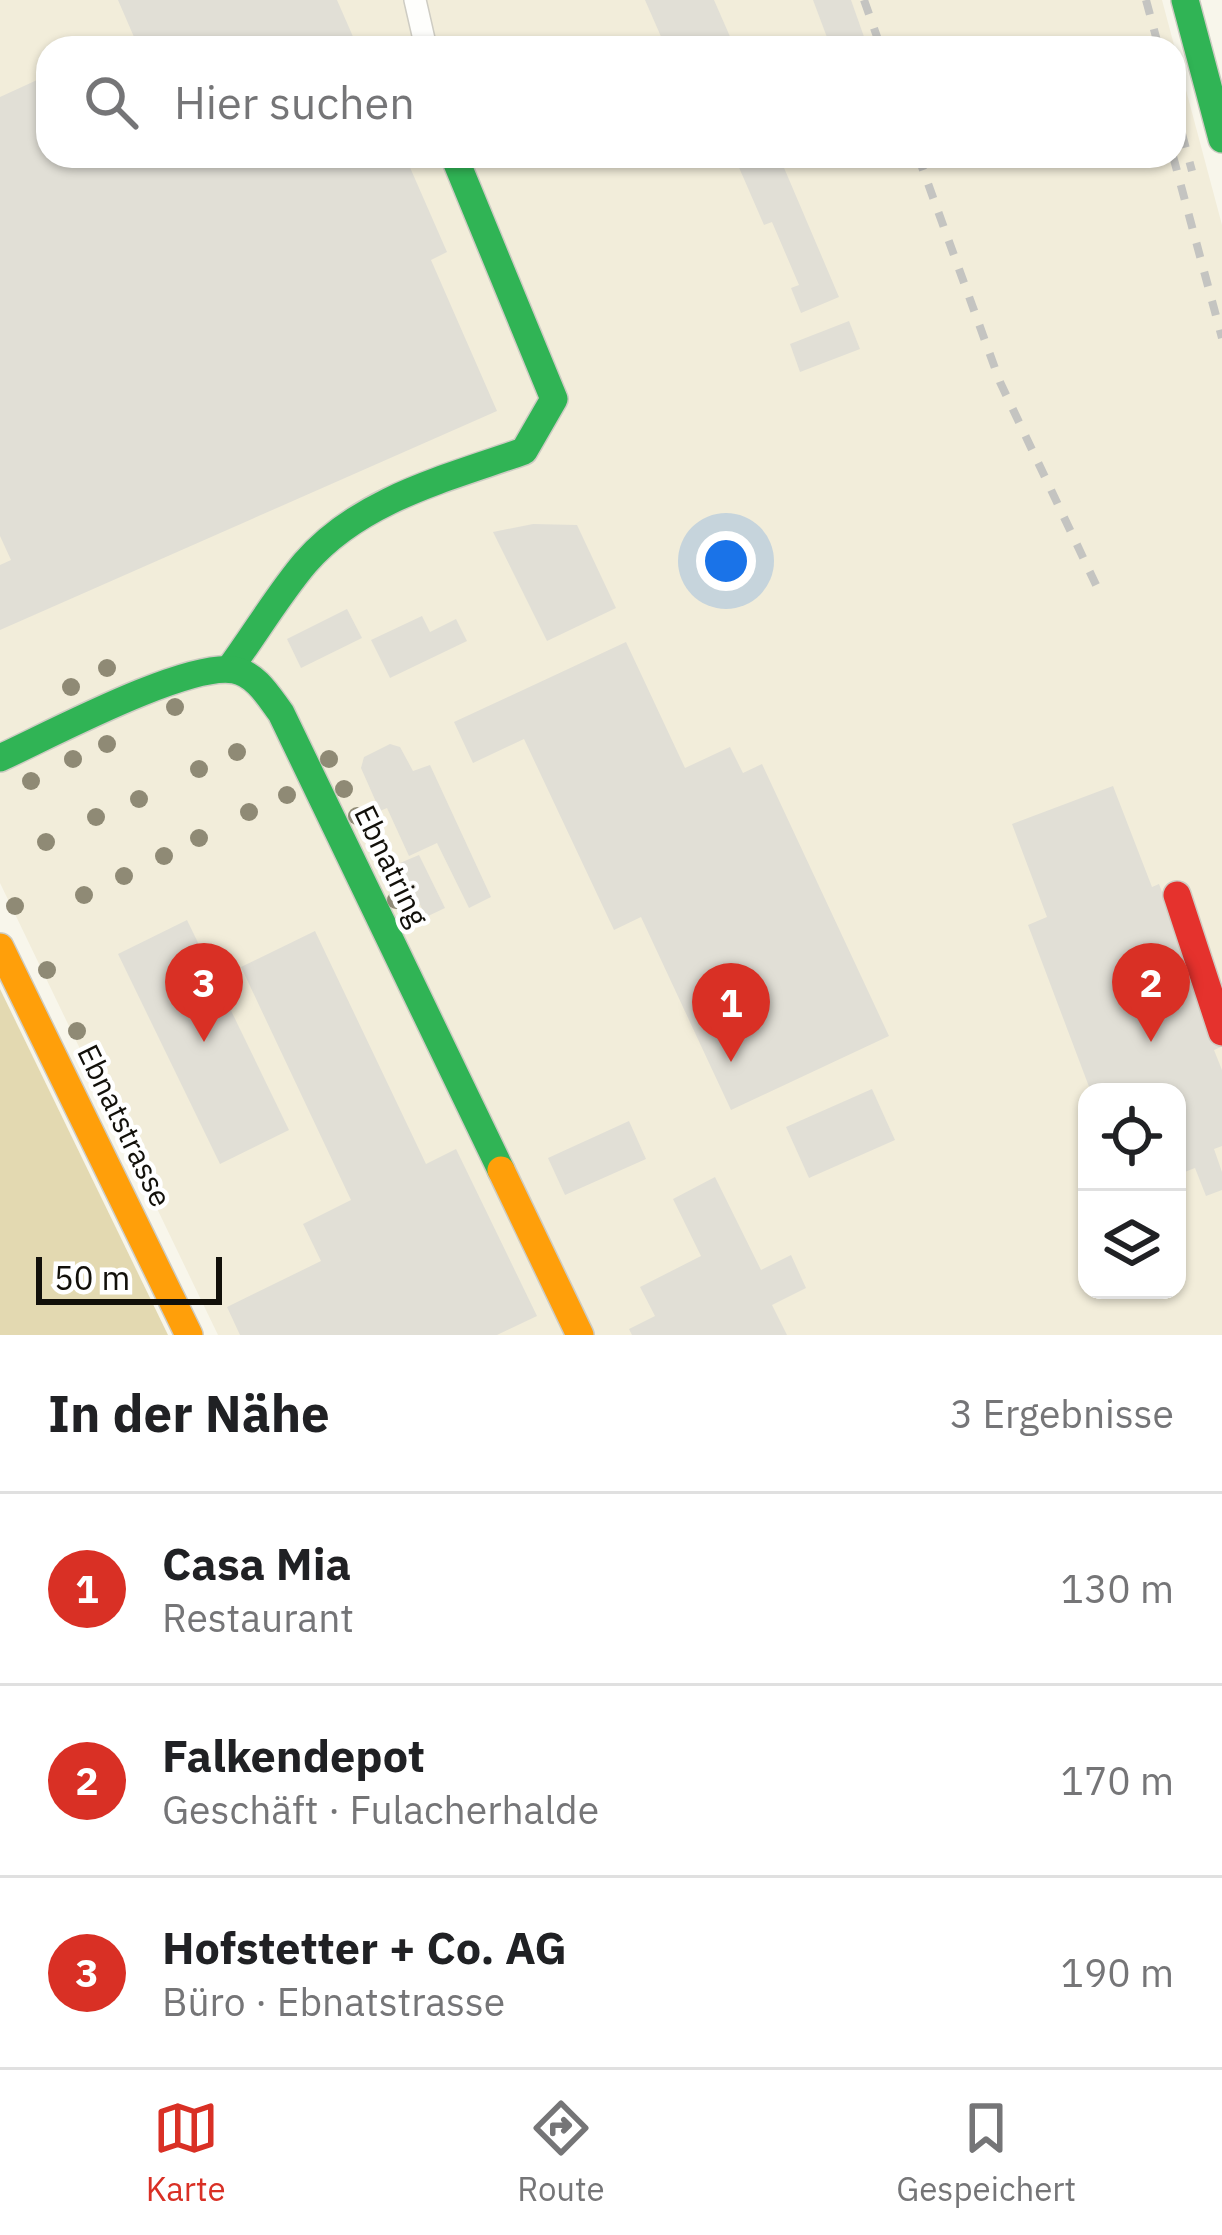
<!DOCTYPE html>
<html lang="de">
<meta charset="utf-8">
<style>
:root{--surface:#fff;--page:#f2f2f2;--text:#202124;--muted:#757577;--line:#e0e0e0;--accent:#d93025}
body{margin:0;font-family:"IBM Plex Sans",sans-serif;background:var(--page);color:var(--text)}
.controls{position:absolute;right:36px;bottom:36px;display:grid;overflow:hidden;border-radius:24px;box-shadow:0 3px 9px #0004}
.controls button{width:108px;height:108px;display:grid;place-items:center;padding:0;border:0;border-bottom:3px solid var(--line);background:var(--surface);color:var(--text);font:60px sans-serif}
.scale{position:absolute;left:36px;bottom:30px;width:186px;box-sizing:border-box;padding-left:12px;border:6px solid #12100a;border-top:0;font-size:33px;line-height:42px;white-space:nowrap;color:#12100a;-webkit-text-stroke:9px #fff;paint-order:stroke}
.you{position:absolute;left:726px;top:561px;width:42px;height:42px;margin:-30px;border:9px solid #fff;border-radius:50%;background:#1a73e8;box-shadow:0 0 0 18px #1a73e833}
.badge{display:grid;place-items:center;width:78px;height:78px;border-radius:50%;background:var(--accent);color:#fff;font-size:39px;font-weight:700}
.pin{position:absolute;translate:-50% -99px;filter:drop-shadow(0 3px 6px #0008)}
.pin::after{content:'';position:absolute;top:63px;width:42px;height:36px;background:inherit;clip-path:polygon(0 0,100% 0,50% 100%)}
.list{margin:0;padding:0;list-style:none}
h2{display:flex;justify-content:space-between;align-items:center;height:156px;margin:0;padding:0 48px;font-size:51px}
h2 small{font-size:39px;font-weight:400;color:var(--muted)}
.list li{display:grid;grid-template-columns:78px 1fr auto;gap:36px;align-items:center;box-sizing:border-box;height:192px;padding:0 48px;border-top:3px solid var(--line)}
.list b{display:block;font-size:45px;white-space:nowrap}
.list p{margin:0;font-size:39px;white-space:nowrap;color:var(--muted)}
.list em{font-size:39px;font-style:normal;color:var(--muted)}
.icon{flex:none;width:66px;height:66px;fill:none;stroke:currentColor;stroke-width:2;stroke-linecap:round;stroke-linejoin:round}
.map{position:relative;flex:none;width:1222px;height:1335px;overflow:hidden}
.search{position:absolute;background:var(--surface);box-shadow:0 3px 9px #0004;left:36px;right:36px;top:36px;height:132px;display:flex;align-items:center;gap:30px;box-sizing:border-box;padding:0 42px;border-radius:36px;color:var(--muted);font-size:45px}
.sheet{height:732px;background:var(--surface)}
nav{display:flex;justify-content:space-around;align-items:center;box-sizing:border-box;height:168px;border-top:3px solid var(--line);background:var(--surface);font-size:33px;color:var(--muted)}
nav a{display:grid;justify-items:center;gap:6px}
nav .on{color:var(--accent)}
.map>svg:first-child{display:block}
.built{fill:#f2edda;fill-rule:evenodd}
.forest{fill:#e3d9b1}
.building{fill:#e1dfd6}
.lines{fill:none;stroke-linecap:round;stroke-linejoin:round}
.street-casing{stroke:#ceccc3;stroke-width:24}
.fast-casing{stroke:#ceccc3;stroke-width:30}
.slow-casing{stroke:#ceccc3;stroke-width:30}
.jam-casing{stroke:#ceccc3;stroke-width:30}
.street{stroke:#fefefc;stroke-width:21}
.fast{stroke:#30b455;stroke-width:27}
.slow{stroke:#ff9f0a;stroke-width:27}
.jam{stroke:#e5322d;stroke-width:27}
.rail{stroke:#c4c4c1;stroke-width:8;stroke-dasharray:15 15;stroke-linecap:butt}
.tree{fill:#8f8a75}
.labels{text-anchor:middle;stroke-width:9;stroke-linejoin:round;paint-order:stroke}
.street-label{font-size:30px;fill:#12100a;stroke:#fff}
</style>
<div class="map">
<svg width="1222" height="1335" viewBox="0 0 1222 1335">
<rect width="100%" height="100%" fill="#f8f6eb"/>
<path class="built" d="M0 0H1162L1222 225V1335H218L0 883ZM48 48H1174V156H48ZM1087 1092H1177V1290H1087Z"/>
<polygon class="forest" points="0,989 168,1335 0,1335"/>
<g class="building">
<polygon points="118,0 337,0 358,48 110,48 134,37"/>
<polygon points="645,0 714,0 735,48 666,48"/>
<polygon points="813,0 851,0 868,48 831,48"/>
<polygon points="48,75 48,156 405,156 447,252 431,260 497,411 0,630 0,565 11,560 0,536 0,97"/>
<polygon points="734,156 779,156 839,297 801,313 791,288 799,285 772,222 764,225"/>
<polygon points="849,321 860,349 800,372 790,344"/>
<polygon points="533,524 577,525 616,608 547,641 493,532"/>
<polygon points="347,609 362,638 301,668 287,639"/>
<polygon points="422,616 430,632 456,619 467,641 390,678 371,640"/>
<polygon points="626,642 685,768 730,747 743,773 762,764 889,1036 731,1110 641,917 614,930 524,739 473,763 454,722"/>
<polygon points="390,744 400,747 413,771 430,765 491,897 469,908 437,843 409,856 387,808 380,811 361,768 364,757"/>
<polygon points="1113,786 1152,887 1159,884 1221,1047 1214,1050 1222,1070 1222,1146 1214,1149 1222,1172 1222,1190 1206,1196 1195,1168 1177,1175 1177,1092 1091,1092 1028,925 1047,917 1012,824"/>
<polygon points="419,855 445,908 426,917 400,863"/>
<polygon points="187,920 289,1130 220,1164 118,954"/>
<polygon points="315,931 426,1164 456,1149 537,1316 497,1335 240,1335 227,1307 321,1261 303,1224 351,1200 241,967"/>
<polygon points="872,1089 895,1140 809,1178 786,1127"/>
<polygon points="629,1121 646,1159 565,1195 548,1158"/>
<polygon points="715,1177 761,1270 791,1255 806,1288 772,1305 787,1335 632,1335 629,1329 655,1316 640,1287 701,1256 673,1199"/>
</g>
<g class="lines">
<g class="street-casing">
<polyline id="street" points="415,0 426,48"/>
</g>
<g class="fast-casing">
<g id="fast">
<polyline points="1185,0 1222,139"/>
<path d="M230 668C255 634 278 595 305 563 360 499 448 478 524 451L554 399 454 156"/>
<path d="M0 758C48 736 186 662 234 670 256 674 269 697 281 713L501 1170"/>
</g>
</g>
<g class="slow-casing">
<g id="slow">
<polyline points="0,947 189,1335"/>
<polyline points="501,1170 580,1335"/>
</g>
</g>
<g class="jam-casing">
<polyline id="jam" points="1177,895 1222,1032"/>
</g>
<use href="#street" class="street"/>
<use href="#fast" class="fast"/>
<use href="#slow" class="slow"/>
<use href="#jam" class="jam"/>
<g class="rail">
<polyline points="864,0 881,48"/>
<polyline points="1146,0 1159,48"/>
<polyline points="1174,104 1192,171"/>
<polyline points="918,156 1000,382 1097,587"/>
<polyline points="1173,156 1222,338"/>
</g>
</g>
<g class="tree">
<circle cx="107" cy="668" r="9"/>
<circle cx="71" cy="687" r="9"/>
<circle cx="175" cy="707" r="9"/>
<circle cx="107" cy="744" r="9"/>
<circle cx="237" cy="752" r="9"/>
<circle cx="73" cy="759" r="9"/>
<circle cx="329" cy="759" r="9"/>
<circle cx="199" cy="769" r="9"/>
<circle cx="31" cy="781" r="9"/>
<circle cx="344" cy="789" r="9"/>
<circle cx="287" cy="795" r="9"/>
<circle cx="139" cy="799" r="9"/>
<circle cx="249" cy="812" r="9"/>
<circle cx="357" cy="816" r="9"/>
<circle cx="96" cy="817" r="9"/>
<circle cx="199" cy="838" r="9"/>
<circle cx="46" cy="842" r="9"/>
<circle cx="164" cy="856" r="9"/>
<circle cx="124" cy="876" r="9"/>
<circle cx="84" cy="895" r="9"/>
<circle cx="396" cy="900" r="9"/>
<circle cx="15" cy="906" r="9"/>
<circle cx="47" cy="970" r="9"/>
<circle cx="77" cy="1031" r="9"/>
<circle cx="104" cy="1089" r="9"/>
<circle cx="118" cy="1121" r="9"/>
</g>
<g class="labels">
<g class="street-label">
<text transform="translate(391 866) rotate(64)" y="10">Ebnatring</text>
<text transform="translate(124 1126) rotate(64)" y="10">Ebnatstrasse</text>
</g>
</g>
</svg>
<div class="controls">
<button><svg class="icon" aria-label="locate" viewBox="0 0 24 24"><circle cx="12" cy="12" r="6"/><path d="M12 2v4M12 18v4M2 12h4M18 12h4"/></svg></button>
<button><svg class="icon" aria-label="layers" viewBox="0 0 24 24"><path d="M12 4l9 5-9 5-9-5zM3 14l9 5 9-5"/></svg></button>
</div>
<div class="scale">50 m</div>
<div class="you"></div>
<div class="pin badge" style="left:731px;top:1062px">1</div>
<div class="pin badge" style="left:1151px;top:1042px">2</div>
<div class="pin badge" style="left:204px;top:1042px">3</div>
<div class="search"><svg class="icon" aria-label="search" viewBox="0 0 24 24"><circle cx="10" cy="10" r="6"/><path d="M15 15l6 6"/></svg>Hier suchen</div>
</div>
<section class="sheet">
<h2>In der Nähe<small>3 Ergebnisse</small></h2>
<ul class="list">
<li><span class="badge">1</span><div><b>Casa Mia</b><p>Restaurant</p></div><em>130 m</em></li>
<li><span class="badge">2</span><div><b>Falkendepot</b><p>Geschäft · Fulacherhalde</p></div><em>170 m</em></li>
<li><span class="badge">3</span><div><b>Hofstetter + Co. AG</b><p>Büro · Ebnatstrasse</p></div><em>190 m</em></li>
</ul>
</section>
<nav>
<a class="on"><svg class="icon" aria-label="map" viewBox="0 0 24 24"><path d="M3 6l6-2 6 2 6-2v14l-6 2-6-2-6 2zM9 4v14M15 6v14"/></svg>Karte</a>
<a><svg class="icon" aria-label="directions" viewBox="0 0 24 24"><path d="M12 3l9 9-9 9-9-9zM9 14v-3h6M13 9l2 2-2 2"/></svg>Route</a>
<a><svg class="icon" aria-label="saved" viewBox="0 0 24 24"><path d="M7 4h10v16l-5-4-5 4z"/></svg>Gespeichert</a>
</nav>
